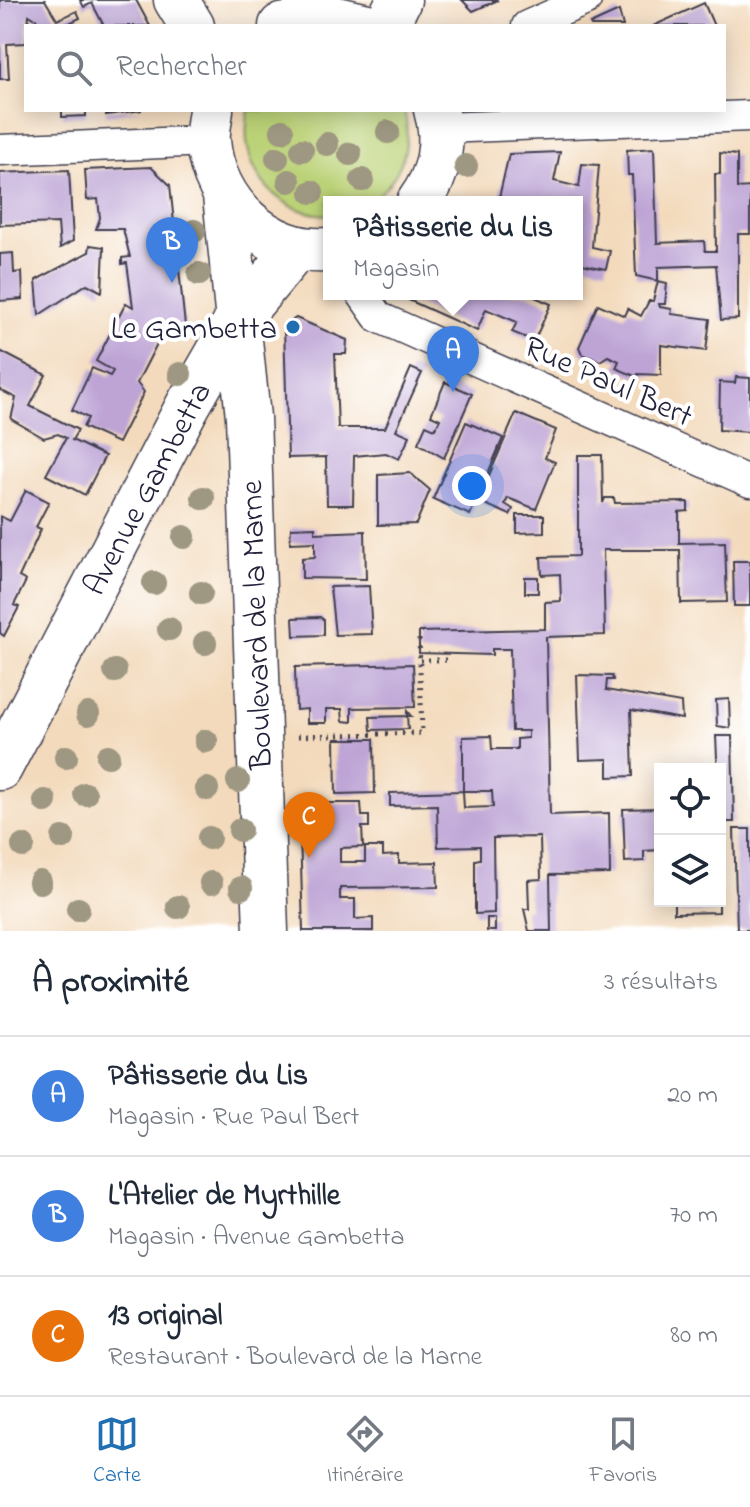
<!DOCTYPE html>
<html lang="fr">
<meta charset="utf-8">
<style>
:root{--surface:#fff;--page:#f6f6f7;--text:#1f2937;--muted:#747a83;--line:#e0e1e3;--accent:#1f6fb2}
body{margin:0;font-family:"Indie Flower",sans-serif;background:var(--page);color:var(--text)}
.controls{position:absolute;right:24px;bottom:24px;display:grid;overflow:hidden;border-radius:0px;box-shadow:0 4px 20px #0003}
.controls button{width:72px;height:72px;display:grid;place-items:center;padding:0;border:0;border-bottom:2px solid var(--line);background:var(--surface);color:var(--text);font:40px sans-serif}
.you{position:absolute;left:472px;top:486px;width:28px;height:28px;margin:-20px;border:6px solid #fff;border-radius:50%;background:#1a73e8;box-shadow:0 0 0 12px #1a73e833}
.badge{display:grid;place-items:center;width:52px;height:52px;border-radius:50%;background:var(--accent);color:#fff;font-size:26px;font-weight:700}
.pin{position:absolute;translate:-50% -66px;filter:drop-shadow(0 2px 4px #0008)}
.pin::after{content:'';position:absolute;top:42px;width:28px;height:24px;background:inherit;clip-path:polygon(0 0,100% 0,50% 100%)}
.popup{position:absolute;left:323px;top:196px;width:260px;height:104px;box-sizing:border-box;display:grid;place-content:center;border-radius:0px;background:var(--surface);filter:drop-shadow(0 2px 6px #0005);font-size:26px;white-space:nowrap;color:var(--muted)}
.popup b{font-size:30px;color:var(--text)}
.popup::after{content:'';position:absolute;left:50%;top:100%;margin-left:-16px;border:16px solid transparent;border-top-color:var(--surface)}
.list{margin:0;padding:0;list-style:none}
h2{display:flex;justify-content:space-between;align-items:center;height:104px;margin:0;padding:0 32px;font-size:34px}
h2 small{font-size:26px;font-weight:400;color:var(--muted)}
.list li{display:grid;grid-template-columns:52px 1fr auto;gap:24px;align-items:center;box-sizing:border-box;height:120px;padding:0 32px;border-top:2px solid var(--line)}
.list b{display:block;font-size:30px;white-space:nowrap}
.list p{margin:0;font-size:26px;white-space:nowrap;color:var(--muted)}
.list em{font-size:26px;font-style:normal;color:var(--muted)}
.icon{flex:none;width:44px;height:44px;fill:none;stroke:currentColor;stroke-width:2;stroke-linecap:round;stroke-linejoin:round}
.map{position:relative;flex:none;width:750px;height:931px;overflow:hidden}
.search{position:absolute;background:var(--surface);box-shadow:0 4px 20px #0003;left:24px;right:24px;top:24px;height:88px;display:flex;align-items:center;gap:20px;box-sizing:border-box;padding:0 28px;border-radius:0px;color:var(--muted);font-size:30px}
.sheet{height:464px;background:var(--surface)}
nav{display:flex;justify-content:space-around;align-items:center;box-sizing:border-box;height:112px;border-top:2px solid var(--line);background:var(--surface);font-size:22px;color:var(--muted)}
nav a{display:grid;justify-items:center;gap:4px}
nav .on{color:var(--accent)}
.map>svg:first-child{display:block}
.green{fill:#bbd277;stroke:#6e7a59;stroke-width:2}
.building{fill:#bda4d5}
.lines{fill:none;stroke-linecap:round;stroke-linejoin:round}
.street-casing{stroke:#413e4e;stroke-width:33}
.secondary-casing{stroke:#413e4e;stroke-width:47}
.path{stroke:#413e4e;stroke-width:5;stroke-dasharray:2 6;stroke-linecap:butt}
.street{stroke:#fff;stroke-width:30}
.secondary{stroke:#fff;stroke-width:44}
.tree{fill:#9e9781}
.poi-dot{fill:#1f6fb2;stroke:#fff;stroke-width:3}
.labels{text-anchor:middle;stroke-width:8;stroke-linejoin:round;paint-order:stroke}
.poi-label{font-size:32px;fill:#22223b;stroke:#fff;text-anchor:end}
.street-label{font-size:32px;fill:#22223b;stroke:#fff}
</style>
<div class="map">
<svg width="750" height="931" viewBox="0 0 750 931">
<rect width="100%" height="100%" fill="#fff"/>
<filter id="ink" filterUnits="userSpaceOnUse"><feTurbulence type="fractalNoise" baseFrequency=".0125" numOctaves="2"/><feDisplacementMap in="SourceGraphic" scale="16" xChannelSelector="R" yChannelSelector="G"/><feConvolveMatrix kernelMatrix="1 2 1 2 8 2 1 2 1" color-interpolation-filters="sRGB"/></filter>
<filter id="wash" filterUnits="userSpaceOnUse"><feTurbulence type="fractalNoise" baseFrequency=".006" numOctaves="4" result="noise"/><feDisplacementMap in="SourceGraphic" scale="32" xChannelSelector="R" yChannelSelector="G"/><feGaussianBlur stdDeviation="1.8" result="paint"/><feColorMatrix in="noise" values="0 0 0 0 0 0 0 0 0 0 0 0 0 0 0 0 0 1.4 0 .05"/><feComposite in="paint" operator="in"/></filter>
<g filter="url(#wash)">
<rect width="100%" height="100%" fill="#f3dabc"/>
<path class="green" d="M249 110H404C413 147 400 179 370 202H329V215C273 214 236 164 249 110Z"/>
<g id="blocks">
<g class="building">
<polygon points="0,0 45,0 57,20 77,11 80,18 67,24 69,26 47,26 29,15 26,43 7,44 9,79 0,79"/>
<polygon points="80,0 136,0 150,26 104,26 92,3 84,7"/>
<polygon points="462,0 498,0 473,11"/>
<polygon points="704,3 714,26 653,26"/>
<polygon points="619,11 623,26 591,26 590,24"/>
<polygon points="62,110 86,110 86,116 62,117"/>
<polygon points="106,110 142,110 106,115"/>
<polygon points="654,148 657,243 704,241 705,251 716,251 715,174 720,174 720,153 737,155 737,188 750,187 750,234 738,234 738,319 721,320 716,265 658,267 658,281 636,276 632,175 628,175 627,150"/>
<polygon points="560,152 554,181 579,187 582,164 599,165 592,247 610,251 606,269 577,263 577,202 498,202 509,154"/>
<polygon points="151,167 170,185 186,335 167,324 137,383 144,392 118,443 83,427 88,418 72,410 92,368 110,376 113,371 96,361 126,303 133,307 127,263 122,264 122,258 130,257 123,229 96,229 100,218 98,199 87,200 85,170"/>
<polygon points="69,170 73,241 60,248 58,223 0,225 0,173"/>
<polygon points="90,245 104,247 102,292 87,284 39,315 36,280 89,252"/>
<polygon points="13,253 14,273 22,272 23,299 0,301 0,254"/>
<polygon points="658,281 667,283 665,304 659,304 660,307 672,309 671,314 710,319 706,351 661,345 661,375 638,374 637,377 616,368 619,361 608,356 600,361 582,354 579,347 598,304 625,316 628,309 641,316 649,301 653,301"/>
<polygon points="402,294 455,294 453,300 458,302 461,294 528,294 551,304 534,341 512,332 517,322 486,309 477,331 402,297"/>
<polygon points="296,318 347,340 346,354 335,354 338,428 385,428 411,368 422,373 396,430 410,436 399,459 386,453 354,456 353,505 327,505 326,457 288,458 284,326"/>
<polygon points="0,351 46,375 30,406 78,430 72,440 105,456 85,495 46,475 66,438 58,434 44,438 11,419 16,398 0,390"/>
<polygon points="736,377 750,378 750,432 719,430 720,382 735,383"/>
<polygon points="445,382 472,394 444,458 418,443 426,425 435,429 440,419 431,415"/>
<polygon points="516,413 556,430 545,458 555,462 536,509 508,498 505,504 513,509 510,515 478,501"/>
<polygon points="466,422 503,438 470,515 433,499"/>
<polygon points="578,455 602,455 603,503 605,498 614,498 615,503 688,502 688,511 679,512 679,543 725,542 727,602 681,603 680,550 603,550 605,635 546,637 550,815 609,813 610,874 550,875 551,931 529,931 524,909 529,909 528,880 541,879 540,837 493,838 494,913 475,914 475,860 480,859 480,846 438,847 437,805 390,806 390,793 463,791 464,808 493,807 492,791 463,791 463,737 491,736 492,749 517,749 517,739 528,738 528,731 512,731 510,649 492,649 492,655 419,653 419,632 545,629 545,602 561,601 560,574 542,575 541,557 578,556"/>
<polygon points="410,473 430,490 416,524 378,525 378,475"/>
<polygon points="26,490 49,502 36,527 41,529 19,577 26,581 14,605 19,607 4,636 0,633 0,516 10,521"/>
<polygon points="517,515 544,515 544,532 517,533"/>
<polygon points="315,527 315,533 365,531 366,579 302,578 302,558 315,557 315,542 290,543 291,528"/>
<polygon points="733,561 750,561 750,606 734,606"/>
<rect x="525" y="577" width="13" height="16"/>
<polygon points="369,586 372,634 335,635 330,587"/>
<polygon points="320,617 324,620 324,635 294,636 293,618"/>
<polygon points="413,664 415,707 352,708 352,722 343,721 342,709 326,709 326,723 307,723 307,709 296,710 295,667"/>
<polygon points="577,675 612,676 613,680 607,680 606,690 681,703 682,719 631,710 633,776 608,777 608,759 580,760"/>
<polygon points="729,699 730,728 717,726 716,700"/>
<polygon points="407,711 411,716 407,716 408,729 371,730 370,717 407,716"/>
<polygon points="716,736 732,736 734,822 720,822"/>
<polygon points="335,739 374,739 375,793 336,794"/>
<polygon points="323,803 361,803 362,816 369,816 369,827 362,827 363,847 340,848 340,862 365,862 365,847 383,847 383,856 399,855 399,863 437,862 438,887 340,888 340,899 355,899 355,919 373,918 373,931 303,931 300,832 324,832"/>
<polygon points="660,808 660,850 644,851 644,861 625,862 623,809"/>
<polygon points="734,829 750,829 750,930 737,930"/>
<polygon points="674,901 719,901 719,912 674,913"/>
<rect x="487" y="918" width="8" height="13"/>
</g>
</g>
</g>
<g filter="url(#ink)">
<use href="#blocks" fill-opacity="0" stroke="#413e4e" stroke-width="2"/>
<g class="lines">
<g class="street-casing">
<g id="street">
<polyline points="527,26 586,0"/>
<polyline points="442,128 750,116"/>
<polyline points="0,150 208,141"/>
<polyline points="362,294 378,317 750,482"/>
</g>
</g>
<g class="secondary-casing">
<g id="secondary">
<polyline points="176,0 192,26"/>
<polyline points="281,26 328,17 367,26"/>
<polyline points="386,26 399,0"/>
<path d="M211 110C210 120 207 131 208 141 213 203 267 255 329 250"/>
<polyline points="225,196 248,417 266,931"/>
<path d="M419 202C439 175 446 142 436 110"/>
<polyline points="0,768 187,407 237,320 296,249"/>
</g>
</g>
<g class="path">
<polyline points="420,660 451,660"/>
<polyline points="298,736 422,733 419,638"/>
</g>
<use href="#street" class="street"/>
<use href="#secondary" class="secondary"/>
</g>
<g class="tree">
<circle cx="282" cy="131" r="12"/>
<circle cx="388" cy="132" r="12"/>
<circle cx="327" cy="144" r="12"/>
<circle cx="302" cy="150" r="12"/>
<circle cx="350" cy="154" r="12"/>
<circle cx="277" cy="158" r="12"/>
<circle cx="466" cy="166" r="12"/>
<circle cx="362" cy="180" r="12"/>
<circle cx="289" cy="181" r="12"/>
<circle cx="312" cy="192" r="12"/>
<circle cx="194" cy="231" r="12"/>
<circle cx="199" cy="274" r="12"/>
<circle cx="180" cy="374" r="12"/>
<circle cx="203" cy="498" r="12"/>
<circle cx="184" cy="537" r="12"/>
<circle cx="154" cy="583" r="12"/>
<circle cx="201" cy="593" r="12"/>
<circle cx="169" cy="629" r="12"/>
<circle cx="205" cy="643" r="12"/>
<circle cx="115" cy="671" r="12"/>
<circle cx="88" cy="714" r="12"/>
<circle cx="206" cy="741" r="12"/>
<circle cx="108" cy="756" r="12"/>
<circle cx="66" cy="757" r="12"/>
<circle cx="238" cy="781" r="12"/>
<circle cx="207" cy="789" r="12"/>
<circle cx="85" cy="794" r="12"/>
<circle cx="45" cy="801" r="12"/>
<circle cx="240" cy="830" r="12"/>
<circle cx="63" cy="838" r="12"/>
<circle cx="209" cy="838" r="12"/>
<circle cx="23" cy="846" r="12"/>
<circle cx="40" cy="882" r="12"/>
<circle cx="211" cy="883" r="12"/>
<circle cx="241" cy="888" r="12"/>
<circle cx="178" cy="907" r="12"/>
<circle cx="78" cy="909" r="12"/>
</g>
</g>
<circle class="poi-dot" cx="293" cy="327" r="8"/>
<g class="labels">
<g class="poi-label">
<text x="277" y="338">Le Gambetta</text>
</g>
<g class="street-label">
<text transform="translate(609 380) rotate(24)" y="11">Rue Paul Bert</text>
<text transform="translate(146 488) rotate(-62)" y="11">Avenue Gambetta</text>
<text transform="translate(255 625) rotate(-92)" y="11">Boulevard de la Marne</text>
</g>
</g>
</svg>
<div class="controls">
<button><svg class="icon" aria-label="locate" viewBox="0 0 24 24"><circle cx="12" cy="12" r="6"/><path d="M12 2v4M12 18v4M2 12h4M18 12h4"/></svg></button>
<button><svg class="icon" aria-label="layers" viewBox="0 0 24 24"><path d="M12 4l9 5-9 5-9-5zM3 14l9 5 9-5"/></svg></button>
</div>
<div class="you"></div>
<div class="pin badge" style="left:453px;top:392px;background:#3f7fe0">A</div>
<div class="popup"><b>Pâtisserie du Lis</b>Magasin</div>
<div class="pin badge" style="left:172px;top:283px;background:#3f7fe0">B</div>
<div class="pin badge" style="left:309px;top:858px;background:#e8710a">C</div>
<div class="search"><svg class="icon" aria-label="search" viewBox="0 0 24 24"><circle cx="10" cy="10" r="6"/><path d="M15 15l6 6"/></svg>Rechercher</div>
</div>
<section class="sheet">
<h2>À proximité<small>3 résultats</small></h2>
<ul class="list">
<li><span class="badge" style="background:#3f7fe0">A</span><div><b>Pâtisserie du Lis</b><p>Magasin · Rue Paul Bert</p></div><em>20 m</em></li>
<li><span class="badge" style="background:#3f7fe0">B</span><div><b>L'Atelier de Myrthille</b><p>Magasin · Avenue Gambetta</p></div><em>70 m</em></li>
<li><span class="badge" style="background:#e8710a">C</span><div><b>13 original</b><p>Restaurant · Boulevard de la Marne</p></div><em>80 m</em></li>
</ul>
</section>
<nav>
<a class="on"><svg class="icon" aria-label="map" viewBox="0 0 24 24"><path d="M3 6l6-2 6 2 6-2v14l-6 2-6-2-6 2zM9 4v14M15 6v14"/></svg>Carte</a>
<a><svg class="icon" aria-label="directions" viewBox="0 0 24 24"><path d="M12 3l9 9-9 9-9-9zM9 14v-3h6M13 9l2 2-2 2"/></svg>Itinéraire</a>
<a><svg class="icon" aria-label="saved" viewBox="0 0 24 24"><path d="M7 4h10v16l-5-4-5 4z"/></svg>Favoris</a>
</nav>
